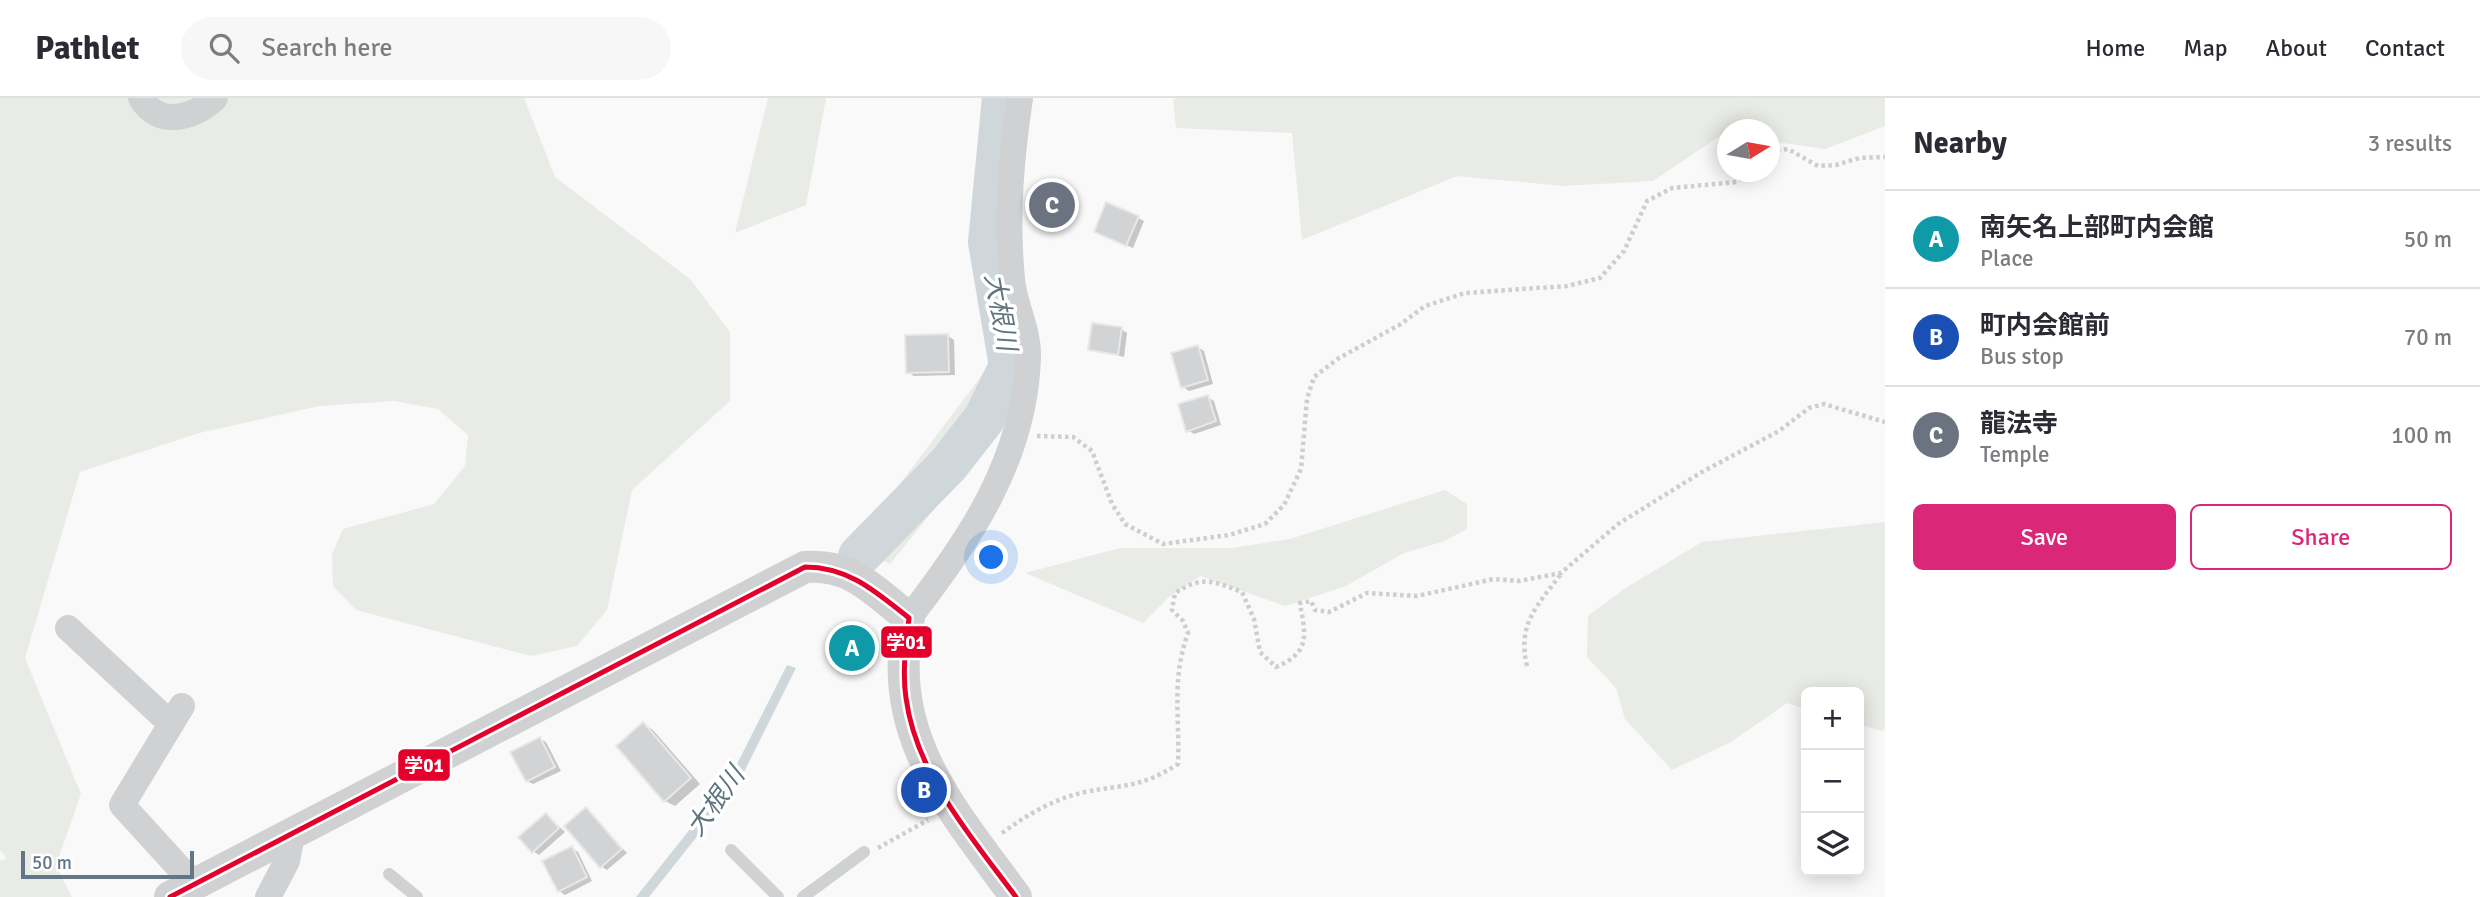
<!DOCTYPE html>
<meta charset="utf-8">
<style>
:root{--surface:#fff;--page:#f7f7f7;--text:#2b2b33;--muted:#7c7c81;--line:#e1e1e2;--accent:#db2777}
body{margin:0;font-family:Signika,"Noto Sans JP",sans-serif;background:var(--page);color:var(--text)}
.controls{position:absolute;right:21px;bottom:21px;display:grid;overflow:hidden;border-radius:10px;box-shadow:0 4px 18px #0003}
.controls button{width:63px;height:63px;display:grid;place-items:center;padding:0;border:0;border-bottom:2px solid var(--line);background:var(--surface);color:var(--text);font:35px sans-serif}
.compass{position:absolute;left:1717px;top:21px;width:63px;height:63px;border-radius:50%;background:var(--surface);box-shadow:0 4px 18px #0003;rotate:79deg}
.scale{position:absolute;left:21px;bottom:18px;width:173px;box-sizing:border-box;padding-left:7px;border:4px solid #637685;border-top:0;font-size:19px;line-height:24px;white-space:nowrap;color:#637685;-webkit-text-stroke:5px #fff;paint-order:stroke}
.you{position:absolute;left:992px;top:460px;width:24px;height:24px;margin:-18px;border:5px solid #fff;border-radius:50%;background:#1a73e8;box-shadow:0 0 0 10px #1a73e833}
.badge{display:grid;place-items:center;width:46px;height:46px;border-radius:50%;background:var(--accent);color:#fff;font-size:23px;font-weight:700}
.pin{position:absolute;translate:-50% -50%;border:4px solid #fff;box-shadow:0 2px 7px #0006}
.list{margin:0;padding:0;list-style:none}
h2{display:flex;justify-content:space-between;align-items:center;height:91px;margin:0;padding:0 28px;font-size:30px}
h2 small{font-size:23px;font-weight:400;color:var(--muted)}
.list li{display:grid;grid-template-columns:46px 1fr auto;gap:21px;align-items:center;box-sizing:border-box;height:98px;padding:0 28px;border-top:2px solid var(--line)}
.list b{display:block;font-size:26px;white-space:nowrap}
.list p{margin:0;font-size:23px;white-space:nowrap;color:var(--muted)}
.list em{font-size:23px;font-style:normal;color:var(--muted)}
.actions{display:flex;gap:14px;padding:21px 28px}
.actions a{flex:1;padding:16px 0;border:2px solid var(--accent);border-radius:10px;text-align:center;font-size:24px;color:var(--accent)}
.actions .main{background:var(--accent);color:#fff}
.icon{flex:none;width:38px;height:38px;fill:none;stroke:currentColor;stroke-width:2;stroke-linecap:round;stroke-linejoin:round}
.map{position:relative;flex:none;width:1885px;height:799px;overflow:hidden}
header{display:flex;align-items:center;gap:42px;box-sizing:border-box;height:98px;padding:0 35px;background:var(--surface);border-bottom:2px solid var(--line)}
header strong{font-size:33px}
nav{display:flex;gap:38px;margin-inline-start:auto;font-size:24px}
.search{width:490px;height:63px;background:var(--page);display:flex;align-items:center;gap:18px;box-sizing:border-box;padding:0 24px;border-radius:38px;color:var(--muted);font-size:26px}
main{display:flex}
aside{flex:1;background:var(--surface)}
.map>svg:first-child{display:block}
.green{fill:#e8ebe6}
.water{fill:#d0d7db}
.shadow{fill:#0003}
.lines{fill:none;stroke-linecap:round;stroke-linejoin:round}
.river{stroke:#d0d7db;stroke-width:42}
.building{fill:#d1d3d4;stroke:#e8e8e8;stroke-width:2}
.path{stroke:#cdcecf;stroke-width:4.5;stroke-dasharray:3.5 3.5;stroke-linecap:butt}
.service{stroke:#cfd1d2;stroke-width:12}
.minor{stroke:#cfd1d2;stroke-width:26}
.tertiary{stroke:#cfd1d2;stroke-width:32}
.bus-1-casing{stroke:#fff;stroke-width:10}
.bus-1{stroke:#e4002b;stroke-width:5}
.labels{text-anchor:middle;stroke-width:7;stroke-linejoin:round;paint-order:stroke}
.water-label{font-size:26px;font-style:italic;fill:#5e757e;stroke:#fff}
.line-badge{stroke:#fff;stroke-width:2.5}
.badge-label{font-size:19px;text-anchor:middle;font-weight:bold;fill:#fff}
</style>
<header>
<strong>Pathlet</strong>
<div class="search"><svg class="icon" aria-label="search" viewBox="0 0 24 24"><circle cx="10" cy="10" r="6"/><path d="M15 15l6 6"/></svg>Search here</div>
<nav><a>Home</a><a>Map</a><a>About</a><a>Contact</a></nav>
</header>
<main>
<div class="map">
<svg width="1885" height="799" viewBox="0 0 1885 799">
<rect width="100%" height="100%" fill="#f9f9f9"/>
<g class="green">
<polygon points="0,0 524,0 555,79 690,181 730,234 730,303 632,392 607,512 577,548 531,558 356,512 333,488 332,456 343,431 434,406 465,368 468,337 438,311 394,303 319,308 199,335 80,374 25,560 81,696 56,767 72,799 0,799 0,763 7,761 0,752"/>
<polygon points="768,0 826,0 806,107 735,135"/>
<polygon points="1176,0 1885,0 1885,28 1825,51 1770,43 1770,32 1728,32 1727,37 1721,37 1653,83 1563,88 1457,78 1302,142 1292,35 1176,30 1173,3"/>
<polygon points="1023,223 1024,288 969,368 890,466 853,448"/>
<polygon points="1445,392 1467,406 1467,431 1442,444 1404,455 1346,488 1285,508 1200,478 1169,499 1143,525 1025,475 1120,450 1232,450 1290,441"/>
<polygon points="1885,424 1885,631 1881,633 1859,626 1859,594 1806,594 1806,611 1787,605 1731,644 1672,672 1625,621 1616,590 1587,559 1588,518 1624,491 1702,444"/>
</g>
<polygon class="water" points="787,567 796,570 744,674 722,707 649,799 636,799 714,701 736,668"/>
<g class="shadow">
<polygon points="1138,120 1144,123 1133,150 1102,137"/>
<polygon points="1121,231 1127,235 1124,259 1090,251"/>
<polygon points="948,238 954,242 955,277 914,278 908,274"/>
<polygon points="1198,249 1204,253 1213,286 1189,293 1183,289"/>
<polygon points="1207,299 1214,303 1221,327 1194,336 1188,332"/>
<polygon points="843,531 880,553 869,572 832,551"/>
<polygon points="643,626 653,632 700,686 675,708 665,703"/>
<polygon points="540,641 546,644 561,673 533,686 527,683"/>
<polygon points="586,712 627,755 607,772 601,768"/>
<polygon points="547,717 565,734 539,757 533,753"/>
<polygon points="572,750 578,754 592,783 565,797 559,793"/>
</g>
<g class="lines">
<polyline class="river" points="859,458 948,367 984,321 1010,268 989,144 1003,0"/>
</g>
<g class="building">
<polygon points="1106,104 1139,118 1126,148 1094,134"/>
<polygon points="1092,225 1122,229 1118,257 1088,252"/>
<polygon points="948,236 949,274 906,275 905,237"/>
<polygon points="1198,247 1208,282 1181,290 1171,255"/>
<polygon points="1208,297 1216,323 1186,334 1178,306"/>
<polygon points="843,529 875,548 862,570 829,552"/>
<polygon points="643,624 691,680 664,704 616,648"/>
<polygon points="540,639 555,669 526,684 510,654"/>
<polygon points="586,709 622,751 600,770 564,728"/>
<polygon points="546,715 559,730 532,755 518,739"/>
<polygon points="572,748 587,779 558,794 542,763"/>
</g>
<g class="lines">
<g class="path">
<polyline points="1770,53 1788,51 1818,68 1836,67 1859,60 1885,59"/>
<polyline points="1037,338 1073,339 1092,353 1112,406 1125,426 1163,446 1229,437 1265,426 1284,407 1301,371 1307,301 1314,279 1339,260 1401,226 1425,208 1465,195 1567,188 1600,180 1624,153 1647,103 1672,90 1737,84 1747,74"/>
<path d="M1527 568C1517 526 1537 508 1561 476"/>
<path d="M1002 735C1027 717 1053 701 1085 694 1125 686 1141 690 1178 666 1180 617 1171 583 1188 535L1183 523 1172 512 1175 495C1203 477 1212 483 1242 494L1254 521 1260 554 1276 569C1312 554 1305 536 1300 505L1311 503 1315 512 1329 514 1367 495 1417 498 1494 481 1519 483 1561 475 1618 426 1702 374 1779 333 1809 310 1824 306 1885 324"/>
<polyline points="878,750 928,722"/>
</g>
<g class="service">
<polyline points="731,752 778,799"/>
<polyline points="389,776 417,799"/>
<polyline points="803,799 864,754"/>
</g>
<g class="minor">
<path d="M141 0C159 31 195 19 215 0"/>
<path d="M909 520C969 443 1025 361 1028 259 1029 232 1014 207 1012 181 1006 119 1011 61 1020 0"/>
<polyline points="68,530 171,626"/>
<polyline points="182,608 122,707 195,787"/>
<polyline points="268,799 287,763 292,737"/>
</g>
<path class="tertiary" d="M170 799 805 469C852 465 873 493 909 520 883 637 953 712 1016 799"/>
<g class="bus-1-casing">
<path id="bus-1" d="M170 799 805 469C849 469 876 494 909 520 906 547 902 573 906 600 916 676 972 740 1016 799"/>
</g>
<use href="#bus-1" class="bus-1"/>
</g>
<g class="labels">
<g class="water-label">
<text transform="translate(1001 214) rotate(80)" y="9">大根川</text>
<text transform="translate(715 703) rotate(-54)" y="9">大根川</text>
</g>
</g>
<g class="line-badge">
<rect x="880" y="527" width="53" height="34" rx="7" fill="#e4002b"/>
<rect x="397" y="650" width="54" height="34" rx="7" fill="#e4002b"/>
</g>
<g class="badge-label">
<text x="906" y="551">学01</text>
<text x="424" y="674">学01</text>
</g>
</svg>
<div class="controls">
<button>+</button>
<button>−</button>
<button><svg class="icon" aria-label="layers" viewBox="0 0 24 24"><path d="M12 4l9 5-9 5-9-5zM3 14l9 5 9-5"/></svg></button>
</div>
<svg class="compass" viewBox="-18 -18 36 36"><path d="M0-13l5 13h-10z" fill="#e53935"/><path d="M0 13l5-13h-10z" fill="#7c7c81"/></svg>
<div class="scale">50 m</div>
<div class="you"></div>
<div class="pin badge" style="left:852px;top:550px;background:#0f9aa8">A</div>
<div class="pin badge" style="left:924px;top:692px;background:#1a4fb4">B</div>
<div class="pin badge" style="left:1052px;top:107px;background:#6b7280">C</div>
</div>
<aside>
<h2>Nearby<small>3 results</small></h2>
<ul class="list">
<li><span class="badge" style="background:#0f9aa8">A</span><div><b>南矢名上部町内会館</b><p>Place</p></div><em>50 m</em></li>
<li><span class="badge" style="background:#1a4fb4">B</span><div><b>町内会館前</b><p>Bus stop</p></div><em>70 m</em></li>
<li><span class="badge" style="background:#6b7280">C</span><div><b>龍法寺</b><p>Temple</p></div><em>100 m</em></li>
</ul>
<div class="actions"><a class="main">Save</a><a>Share</a></div>
</aside>
</main>
